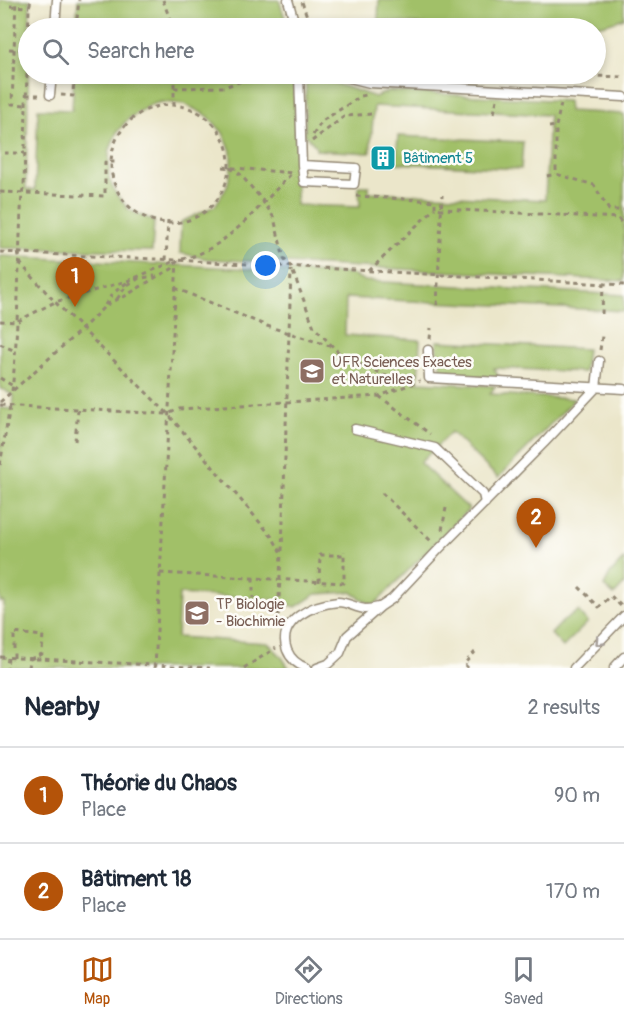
<!DOCTYPE html>
<meta charset="utf-8">
<style>
:root{--surface:#fff;--page:#f6f6f7;--text:#1f2937;--muted:#747a83;--line:#e0e1e3;--accent:#b45309}
body{margin:0;font-family:Pangolin,sans-serif;background:var(--page);color:var(--text)}
.you{position:absolute;left:266px;top:266px;width:21px;height:21px;margin:-15px;border:4px solid #fff;border-radius:50%;background:#1a73e8;box-shadow:0 0 0 9px #1a73e833}
.badge{display:grid;place-items:center;width:39px;height:39px;border-radius:50%;background:var(--accent);color:#fff;font-size:20px;font-weight:700}
.pin{position:absolute;translate:-50% -50px;filter:drop-shadow(0 2px 3px #0008)}
.pin::after{content:'';position:absolute;top:32px;width:21px;height:18px;background:inherit;clip-path:polygon(0 0,100% 0,50% 100%)}
.list{margin:0;padding:0;list-style:none}
h2{display:flex;justify-content:space-between;align-items:center;height:78px;margin:0;padding:0 24px;font-size:26px}
h2 small{font-size:20px;font-weight:400;color:var(--muted)}
.list li{display:grid;grid-template-columns:39px 1fr auto;gap:18px;align-items:center;box-sizing:border-box;height:96px;padding:0 24px;border-top:2px solid var(--line)}
.list b{display:block;font-size:22px;white-space:nowrap}
.list p{margin:0;font-size:20px;white-space:nowrap;color:var(--muted)}
.list em{font-size:20px;font-style:normal;color:var(--muted)}
.icon{flex:none;width:33px;height:33px;fill:none;stroke:currentColor;stroke-width:2;stroke-linecap:round;stroke-linejoin:round}
.map{position:relative;flex:none;width:624px;height:668px;overflow:hidden}
.search{position:absolute;background:var(--surface);box-shadow:0 3px 9px #0003;left:18px;right:18px;top:18px;height:66px;display:flex;align-items:center;gap:15px;box-sizing:border-box;padding:0 21px;border-radius:33px;color:var(--muted);font-size:22px}
.sheet{height:270px;background:var(--surface)}
nav{display:flex;justify-content:space-around;align-items:center;box-sizing:border-box;height:84px;border-top:2px solid var(--line);background:var(--surface);font-size:16px;color:var(--muted)}
nav a{display:grid;justify-items:center;gap:3px}
nav .on{color:var(--accent)}
.map>svg:first-child{display:block}
.green{fill:#a1c068;stroke:#6e7543;stroke-width:1.5}
.lines{fill:none;stroke-linecap:round;stroke-linejoin:round}
.service-casing{stroke:#938874;stroke-width:11}
.path{stroke:#938874;stroke-width:3;stroke-dasharray:4.5 4.5;stroke-linecap:butt}
.service{stroke:#fff;stroke-width:8}
.path-bridge{stroke:#938874;stroke-width:3;stroke-dasharray:4.5 4.5;stroke-linecap:butt}
.oneway{stroke:#a79f9a}
.labels{text-anchor:middle;stroke-width:5;stroke-linejoin:round;paint-order:stroke}
.culture-label{font-size:15px;fill:#0d838f;stroke:#fdfcf7;text-anchor:start}
.education-label{font-size:15px;fill:#785e54;stroke:#fdfcf7;text-anchor:start}
</style>
<div class="map">
<svg width="624" height="668" viewBox="0 0 624 668">
<rect width="100%" height="100%" fill="#fdfcf7"/>
<filter id="ink" filterUnits="userSpaceOnUse"><feTurbulence type="fractalNoise" baseFrequency=".0167" numOctaves="2"/><feDisplacementMap in="SourceGraphic" scale="12" xChannelSelector="R" yChannelSelector="G"/><feConvolveMatrix kernelMatrix="1 2 1 2 8 2 1 2 1" color-interpolation-filters="sRGB"/></filter>
<filter id="wash" filterUnits="userSpaceOnUse"><feTurbulence type="fractalNoise" baseFrequency=".008" numOctaves="4" result="noise"/><feDisplacementMap in="SourceGraphic" scale="24" xChannelSelector="R" yChannelSelector="G"/><feGaussianBlur stdDeviation="1.35" result="paint"/><feColorMatrix in="noise" values="0 0 0 0 0 0 0 0 0 0 0 0 0 0 0 0 0 1.4 0 .05"/><feComposite in="paint" operator="in"/></filter>
<g filter="url(#wash)">
<rect width="100%" height="100%" fill="#ebe6ca"/>
<g class="green">
<polygon points="0,0 30,0 26,189 35,190 38,109 72,110 74,74 294,74 297,150 296,205 360,207 359,186 369,186 369,192 545,200 549,115 374,106 370,153 316,150 316,146 305,135 306,74 316,74 325,80 375,97 390,91 568,101 569,111 624,114 624,281 208,259 180,253 181,222 215,206 227,187 231,170 231,151 223,133 208,116 185,104 161,102 150,105 128,119 117,132 109,152 109,179 116,194 129,210 154,221 152,251 0,248"/>
<polygon points="78,0 279,0 288,28 76,28"/>
<polygon points="379,0 624,0 624,18 606,24 583,28 451,28 378,20"/>
<polygon points="398,136 523,142 521,169 396,163"/>
<polygon points="0,256 351,274 365,281 624,295 624,311 346,298 345,335 420,340 418,382 495,386 490,394 575,399 498,478 451,432 420,463 469,509 373,606 351,592 316,594 296,607 270,599 179,594 177,637 268,643 281,656 289,668 2,668 4,602 0,602 0,408 13,409 14,396 4,390 0,389"/>
<polygon points="437,341 587,349 584,372 494,368 499,378 441,375 440,354 437,354"/>
<polygon points="624,559 624,584 614,595 604,586 610,574"/>
<polygon points="578,611 588,622 563,647 551,634 562,622"/>
</g>
</g>
<g filter="url(#ink)">
<g class="lines">
<g class="service-casing">
<g id="service">
<polyline points="288,0 296,28"/>
<polyline points="55,28 57,0"/>
<polyline points="299,74 302,165 356,168 354,184 304,182 302,165"/>
<polyline points="334,74 370,83 624,97"/>
<polyline points="50,95 52,74"/>
<polyline points="428,350 429,378 624,389"/>
<polyline points="355,429 435,448 483,494 485,503"/>
<path d="M307 668C298 665 291 660 287 650 276 620 314 604 338 602 347 602 356 608 365 609 370 609 375 608 379 607"/>
<polyline points="317,668 328,664 340,653 347,636 380,607 392,599 439,549 544,443 596,388 599,361"/>
<polyline points="574,668 624,616"/>
<polyline points="614,668 624,657"/>
</g>
</g>
<g class="path">
<polyline points="163,0 173,28"/>
<polyline points="302,2 311,28"/>
<polyline points="10,6 29,7"/>
<polyline points="76,28 79,0"/>
<polyline points="9,49 28,50"/>
<polyline points="174,74 174,105"/>
<polyline points="557,82 563,75 624,77"/>
<polyline points="174,88 224,87 262,74"/>
<polyline points="26,95 39,95"/>
<polyline points="61,95 73,96 74,74"/>
<polyline points="561,104 556,126 556,174 594,185 609,210 624,210"/>
<polyline points="26,105 29,7 31,0"/>
<circle cx="170" cy="164" r="59"/>
<polyline points="494,113 497,100"/>
<polyline points="549,127 556,126"/>
<polyline points="313,135 322,121 361,96 366,95"/>
<polyline points="312,141 345,116 372,114"/>
<polyline points="4,153 25,153"/>
<polyline points="223,167 293,173"/>
<polyline points="230,168 240,174 264,202 274,218 284,259 291,267 314,327 342,356 385,376 418,377"/>
<polyline points="547,176 556,174"/>
<polyline points="0,192 105,196 105,162 116,162"/>
<polyline points="356,196 435,201 435,208 442,209 618,218 624,227"/>
<polyline points="0,252 177,260 624,285"/>
<polyline points="18,253 21,264 55,302 168,414 273,538 281,553 278,621 271,621"/>
<path d="M182 259C224 252 263 202 292 173"/>
<polyline points="369,271 435,208"/>
<polyline points="135,279 155,276"/>
<polyline points="175,288 267,326 330,346"/>
<polyline points="117,299 127,285 138,279"/>
<polyline points="105,305 112,294 129,281"/>
<polyline points="437,305 442,195"/>
<polyline points="602,314 603,284"/>
<polyline points="0,321 16,322 55,302 130,280 175,261"/>
<polyline points="430,339 431,328"/>
<polyline points="0,344 15,351"/>
<polyline points="600,350 602,336"/>
<polyline points="0,378 13,386"/>
<path d="M12 391C19 326 18 259 22 193L24 186 26 105 12 104 16 0"/>
<polyline points="379,396 430,434"/>
<polyline points="0,402 82,329 104,307 113,301 122,298 158,276 172,269 176,262"/>
<polyline points="0,405 168,414 179,409 379,396 420,381"/>
<polyline points="75,441 78,410"/>
<polyline points="0,465 10,406"/>
<polyline points="382,493 431,541"/>
<polyline points="442,530 446,508"/>
<polyline points="282,551 291,270"/>
<polyline points="160,573 344,583 344,551"/>
<polyline points="253,578 253,598"/>
<polyline points="319,582 320,555 343,555"/>
<polyline points="579,587 599,607 611,596 621,606"/>
<polyline points="0,657 210,668"/>
<polyline points="8,658 7,666 8,668"/>
<polyline points="14,658 14,633 43,636"/>
<polyline points="29,668 30,659 42,654 43,631"/>
<polyline points="155,668 177,260"/>
<polyline points="244,668 276,648"/>
<polyline points="468,668 464,664 475,652"/>
</g>
<use href="#service" class="service"/>
<polyline class="path-bridge" points="166,260 168,220"/>
</g>
<defs><path id="oneway-chevron" d="M-2-3.5L2.5 0L-2 3.5" fill="none" stroke-width="1.6" stroke-linecap="round" stroke-linejoin="round" transform="scale(1.5)"/></defs>
<use class="oneway" href="#oneway-chevron" transform="translate(599 642) rotate(134)"/>
</g>
<defs>
<g id="building-square" transform="scale(1.35)"><rect x="-9" y="-9" width="18" height="18" rx="4" fill="#0f9aa8" stroke="#fdfcf7"/><path d="M-4-6H4V6H1V3H-1V6H-4ZM-2.5-4.3h1.7v1.8h-1.7ZM.8-4.3h1.7v1.8H.8ZM-2.5-1h1.7V.8h-1.7ZM.8-1h1.7V.8H.8Z" fill="#fff"/></g>
<g id="university-square" transform="scale(1.35)"><rect x="-9" y="-9" width="18" height="18" rx="4" fill="#8d6e63" stroke="#fdfcf7"/><path d="M0-5L7-2L0 1L-7-2ZM-4 1L0 2.5L4 1V4Q0 6-4 4Z" fill="#fff"/></g>
</defs>
<g fill-rule="evenodd">
<use href="#building-square" x="383" y="158"/>
<use href="#university-square" x="312" y="371"/>
<use href="#university-square" x="197" y="613"/>
</g>
<g class="labels">
<g class="culture-label">
<text x="403" y="163">Bâtiment 5</text>
</g>
<g class="education-label">
<text x="332" y="367">UFR Sciences Exactes<tspan x="332" dy="17">et Naturelles</tspan></text>
<text x="216" y="609">TP Biologie<tspan x="216" dy="17">- Biochimie</tspan></text>
</g>
</g>
</svg>
<div class="you"></div>
<div class="pin badge" style="left:75px;top:307px">1</div>
<div class="pin badge" style="left:536px;top:548px">2</div>
<div class="search"><svg class="icon" aria-label="search" viewBox="0 0 24 24"><circle cx="10" cy="10" r="6"/><path d="M15 15l6 6"/></svg>Search here</div>
</div>
<section class="sheet">
<h2>Nearby<small>2 results</small></h2>
<ul class="list">
<li><span class="badge">1</span><div><b>Théorie du Chaos</b><p>Place</p></div><em>90 m</em></li>
<li><span class="badge">2</span><div><b>Bâtiment 18</b><p>Place</p></div><em>170 m</em></li>
</ul>
</section>
<nav>
<a class="on"><svg class="icon" aria-label="map" viewBox="0 0 24 24"><path d="M3 6l6-2 6 2 6-2v14l-6 2-6-2-6 2zM9 4v14M15 6v14"/></svg>Map</a>
<a><svg class="icon" aria-label="directions" viewBox="0 0 24 24"><path d="M12 3l9 9-9 9-9-9zM9 14v-3h6M13 9l2 2-2 2"/></svg>Directions</a>
<a><svg class="icon" aria-label="saved" viewBox="0 0 24 24"><path d="M7 4h10v16l-5-4-5 4z"/></svg>Saved</a>
</nav>
